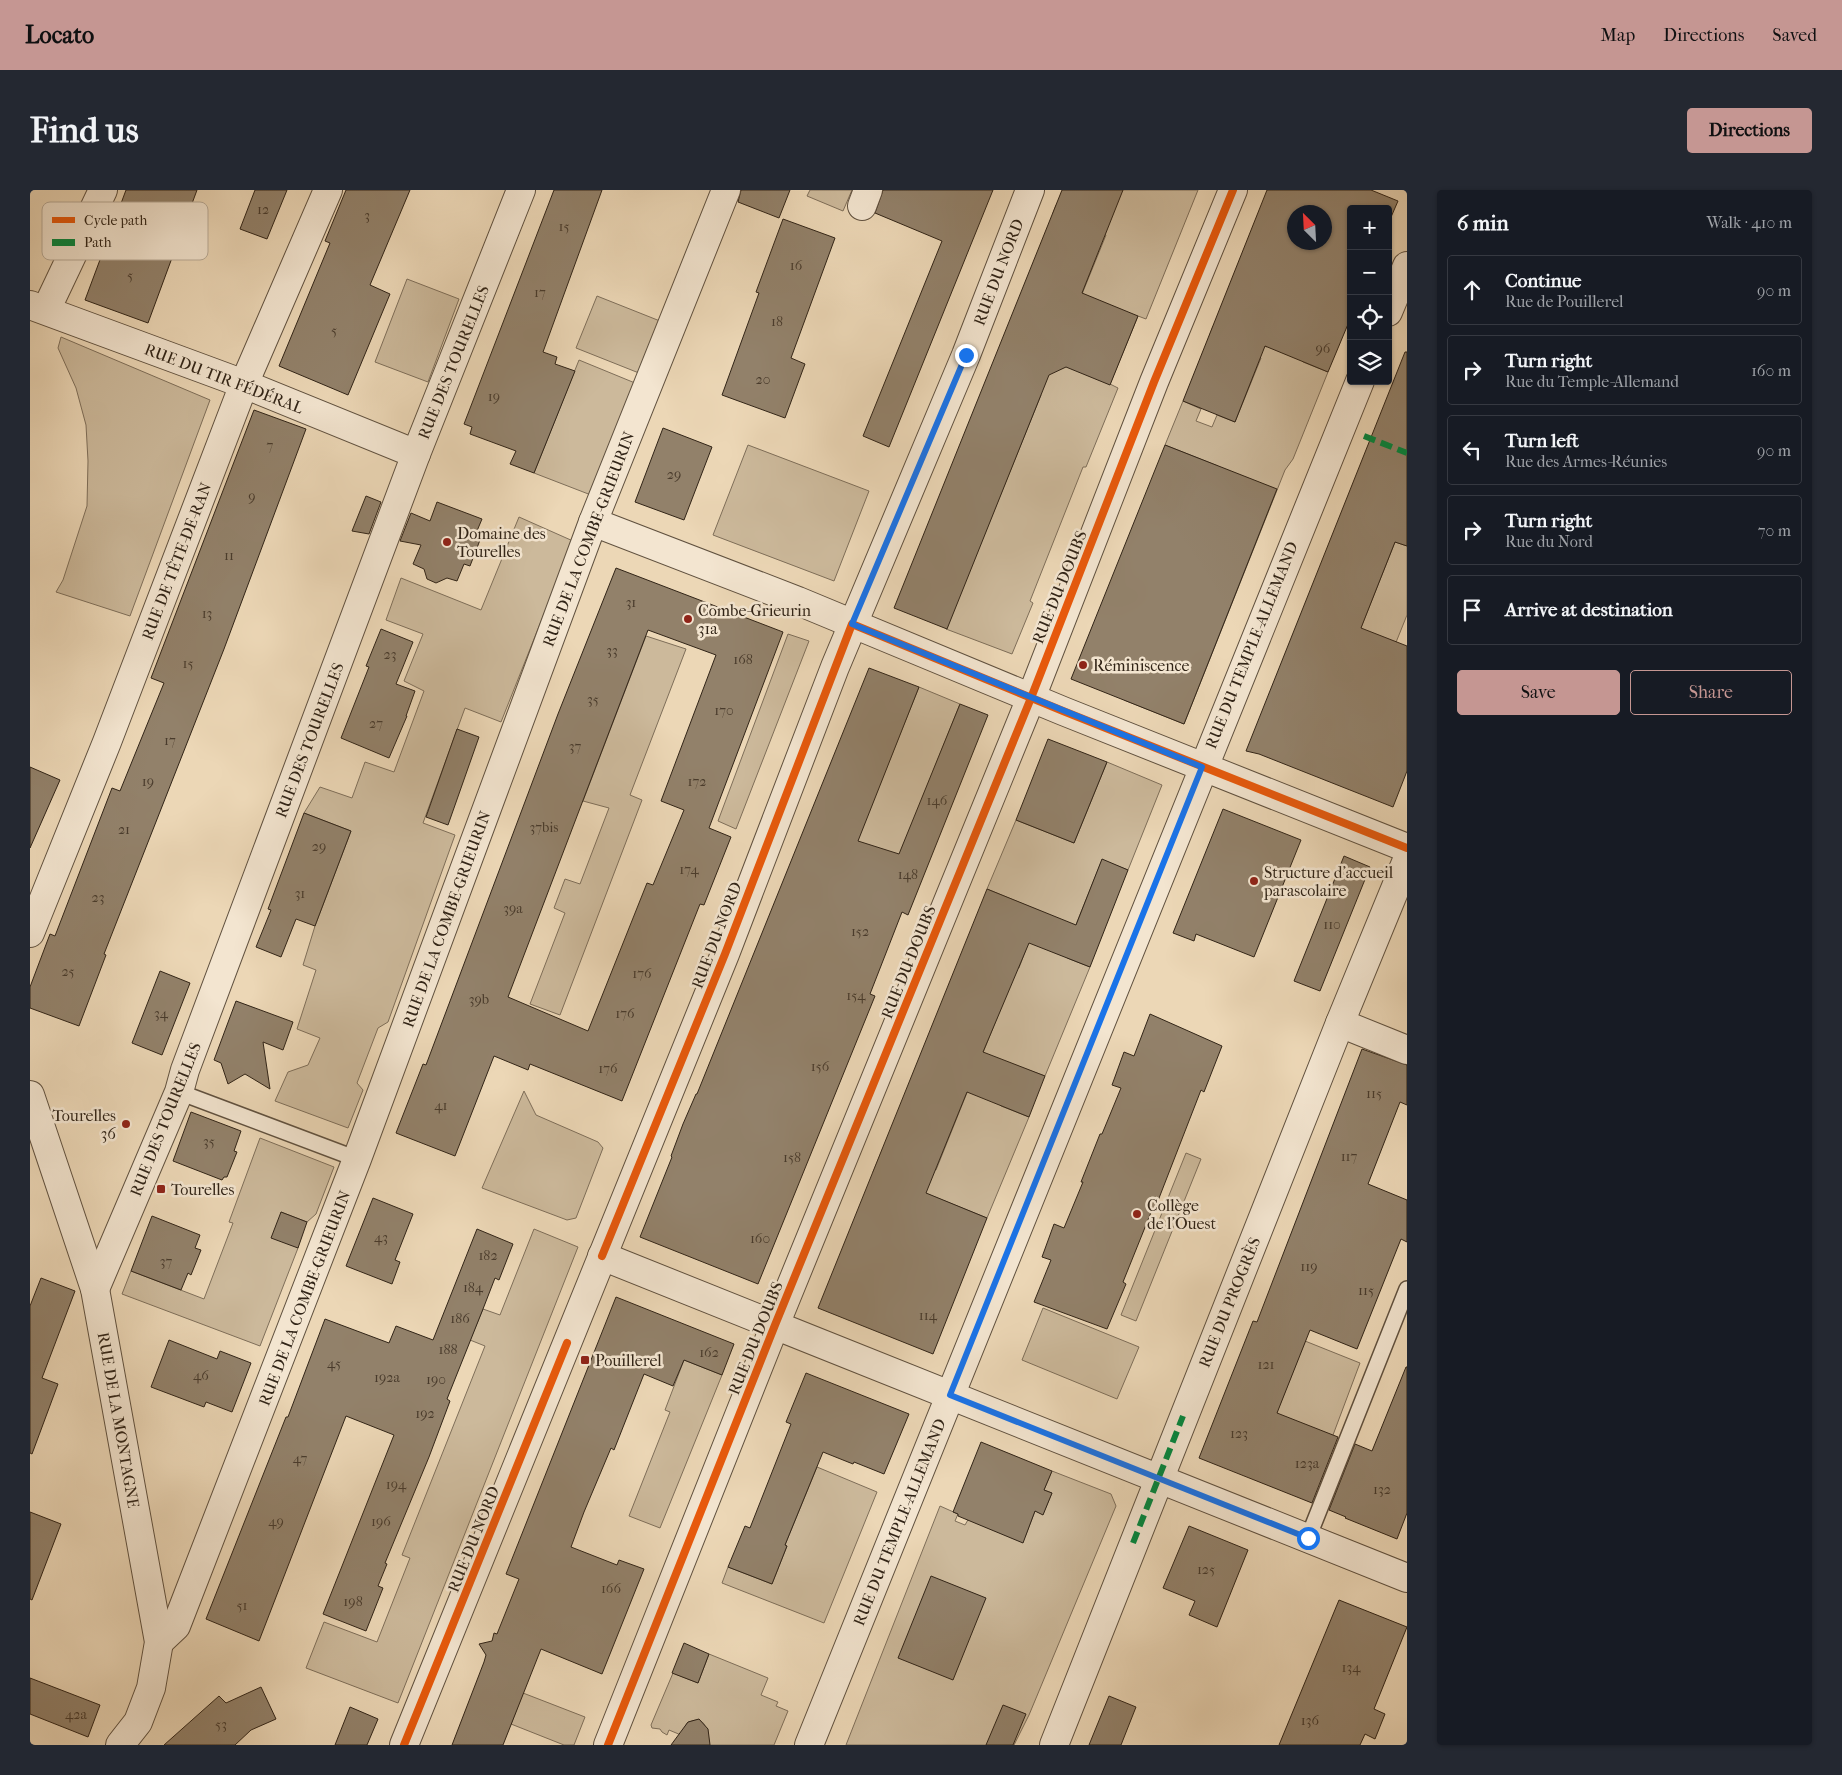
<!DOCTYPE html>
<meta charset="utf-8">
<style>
:root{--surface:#171b24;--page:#242831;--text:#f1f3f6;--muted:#9ea1a6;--line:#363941;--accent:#c59692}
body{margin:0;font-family:"IM FELL French Canon",serif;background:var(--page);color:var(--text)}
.controls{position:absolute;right:15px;top:15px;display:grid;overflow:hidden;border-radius:5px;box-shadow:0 1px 4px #0004}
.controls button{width:45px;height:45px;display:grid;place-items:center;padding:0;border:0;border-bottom:1px solid var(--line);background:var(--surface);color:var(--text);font:25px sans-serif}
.compass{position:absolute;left:1257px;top:15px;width:45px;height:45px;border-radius:50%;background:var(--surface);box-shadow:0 1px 4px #0004;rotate:336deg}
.stop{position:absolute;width:15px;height:15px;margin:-11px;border:4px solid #1a73e8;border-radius:50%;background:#fff}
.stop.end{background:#1a73e8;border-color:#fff;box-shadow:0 1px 5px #0008}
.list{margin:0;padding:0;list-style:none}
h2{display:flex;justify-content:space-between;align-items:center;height:65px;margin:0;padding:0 20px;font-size:21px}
h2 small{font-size:16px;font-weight:400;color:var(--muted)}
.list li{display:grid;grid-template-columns:32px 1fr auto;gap:15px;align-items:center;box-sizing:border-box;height:70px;margin:0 10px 10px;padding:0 10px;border:1px solid var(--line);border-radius:5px}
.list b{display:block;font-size:19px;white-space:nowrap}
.list p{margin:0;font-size:16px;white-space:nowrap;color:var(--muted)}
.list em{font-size:16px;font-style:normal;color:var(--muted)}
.actions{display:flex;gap:10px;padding:15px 20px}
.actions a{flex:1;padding:11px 0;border:1px solid var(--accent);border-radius:5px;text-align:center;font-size:18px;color:var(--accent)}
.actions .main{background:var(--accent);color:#111}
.icon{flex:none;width:28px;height:28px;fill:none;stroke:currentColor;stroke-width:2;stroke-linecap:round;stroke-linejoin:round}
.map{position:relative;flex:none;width:1377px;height:1555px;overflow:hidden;border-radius:5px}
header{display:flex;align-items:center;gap:30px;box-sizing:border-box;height:70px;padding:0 25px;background:var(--accent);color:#111}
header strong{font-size:24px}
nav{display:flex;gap:28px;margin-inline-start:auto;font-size:18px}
.intro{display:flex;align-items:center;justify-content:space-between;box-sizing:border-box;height:120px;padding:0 30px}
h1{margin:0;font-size:35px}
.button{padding:12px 22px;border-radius:5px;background:var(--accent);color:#111;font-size:18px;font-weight:700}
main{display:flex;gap:30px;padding:0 30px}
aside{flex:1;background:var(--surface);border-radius:5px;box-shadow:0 1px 4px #0004}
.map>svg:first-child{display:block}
.green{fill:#ccb99b;stroke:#7e6e59}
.building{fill:#92816a;stroke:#312417;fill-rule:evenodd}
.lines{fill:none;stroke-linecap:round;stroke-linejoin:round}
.lane-casing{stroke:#60513f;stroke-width:18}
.street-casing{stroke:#60513f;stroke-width:30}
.lane{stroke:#f3e5d0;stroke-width:15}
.street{stroke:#f3e5d0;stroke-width:28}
.quiet{stroke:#00873e;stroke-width:6;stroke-dasharray:12 6;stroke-linecap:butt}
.cycleway-casing{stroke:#f3e5d0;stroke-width:11}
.cycleway{stroke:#e8590c;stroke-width:8}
.route{stroke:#1a73e8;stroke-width:6}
.poi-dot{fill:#8f2418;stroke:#f3e5d0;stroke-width:2}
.labels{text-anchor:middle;stroke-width:5;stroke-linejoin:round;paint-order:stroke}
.number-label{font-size:14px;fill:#493b2c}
.street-label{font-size:16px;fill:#312417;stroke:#f3e5d0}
.poi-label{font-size:16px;fill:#312417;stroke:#f3e5d0;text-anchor:start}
.key{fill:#f3e5d0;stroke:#b9ab98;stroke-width:1}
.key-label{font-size:14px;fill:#312417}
</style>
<header>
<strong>Locato</strong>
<nav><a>Map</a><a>Directions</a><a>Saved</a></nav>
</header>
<div class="intro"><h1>Find us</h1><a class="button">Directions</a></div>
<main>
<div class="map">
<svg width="1377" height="1555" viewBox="0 0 1377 1555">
<rect width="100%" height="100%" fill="#ecd7b6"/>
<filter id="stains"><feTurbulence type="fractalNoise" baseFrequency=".004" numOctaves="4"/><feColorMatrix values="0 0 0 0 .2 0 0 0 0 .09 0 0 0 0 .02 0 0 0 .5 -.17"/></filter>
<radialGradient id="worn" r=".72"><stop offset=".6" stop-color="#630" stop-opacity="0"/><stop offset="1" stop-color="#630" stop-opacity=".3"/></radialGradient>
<g class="green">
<polygon points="780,0 822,0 813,21 777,6"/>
<polygon points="1093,0 1168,0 1116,129 1108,126 1080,194 1088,198 1056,277 1053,277 1000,411 1003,413 982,464 916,439 1011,205 959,184 1024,173 1076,45 1023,23 1026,15"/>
<polygon points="1316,0 1342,0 1334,19 1321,19 1273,172 1298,182 1263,269 1255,280 1154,534 1094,510 1188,276 1135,255 1153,211 1171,219 1166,231 1182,237 1187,225 1205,232 1231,168 1179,147 1183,136 1237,157 1294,52 1294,22 1292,22 1298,7"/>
<polygon points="377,89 429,109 398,192 345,172"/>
<polygon points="567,106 635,133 614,185 546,158"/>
<polygon points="31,147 180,210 100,426 26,402 33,390 57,316 58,271 56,235 46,198 28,158"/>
<polygon points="549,170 605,193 561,305 504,283"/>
<polygon points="718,255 839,301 804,391 683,345"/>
<polygon points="489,327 543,351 471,532 435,518 393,633 425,645 358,832 348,838 327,893 333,900 318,938 245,911 258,882 278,875 290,848 267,839 286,780 273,775 285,736 321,641 274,623 290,597 322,608 335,572 364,582 394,501 374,491 393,444 356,430 371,388 451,420"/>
<polygon points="1365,352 1377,356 1377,425 1336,527 1301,513"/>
<polygon points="758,444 779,451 706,639 688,631"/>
<polygon points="616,446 656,459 600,605 612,610 530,825 500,814 535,723 524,718 535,689 550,694 579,618 553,611"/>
<polygon points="889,497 930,514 850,714 829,652 827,651"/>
<polygon points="1077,572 1132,595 1098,680 1072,670 1047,732 1037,768 1060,777 1015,886 987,876 971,916 999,927 957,1028 843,982 853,958 906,980 987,778 989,778 1010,721 957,699 986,630 1044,653"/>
<polygon points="494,901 506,925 568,952 573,958 546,1028 537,1030 452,998"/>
<polygon points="230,948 304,977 286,1024 277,1032 251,1022 268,1058 230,1156 92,1104 101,1081 174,1109 203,1033 199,1032"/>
<polygon points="1156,963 1171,969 1106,1131 1091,1125"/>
<polygon points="504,1039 548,1057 368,1513 276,1478 294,1432 347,1452 380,1368 372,1365 455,1156 440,1150 453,1119 470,1125"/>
<polygon points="1013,1118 1109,1157 1087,1209 992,1170"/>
<polygon points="1275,1151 1330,1173 1303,1245 1251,1300 1221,1288"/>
<polygon points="654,1170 692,1185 630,1338 599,1326 640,1222 635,1220"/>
<polygon points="787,1277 847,1302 794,1433 692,1393 698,1377 742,1394 757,1356 755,1355"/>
<polygon points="1022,1281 1081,1304 1086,1316 999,1525 984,1555 816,1555 910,1316 928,1324 925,1331 935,1335 939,1328 995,1347 1005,1321 1013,1324 1022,1303 1014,1300"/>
<path d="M679 1464 738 1488 731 1505 748 1512 746 1516 758 1521 744 1555H677C677 1541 677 1523 657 1533L651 1545 639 1540 637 1545 632 1542 630 1539 622 1538 621 1535 643 1483 668 1493Z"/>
<polygon points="493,1503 555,1527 544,1555 534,1555 481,1534"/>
</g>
<g class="building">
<polygon points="96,0 167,0 118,133 55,110"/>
<polygon points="225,0 257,0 237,49 210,39"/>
<polygon points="316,0 380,0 340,95 360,104 318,205 249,176 300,53 295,51"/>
<polygon points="524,0 572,0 513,162 527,167 525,174 545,181 504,283 480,274 486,261 440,244 442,237 434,234"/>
<polygon points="711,0 760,0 749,28 708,12"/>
<polygon points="853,0 963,0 859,257 833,246 912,51 845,23"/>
<polygon points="1032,0 1093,0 1052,103 1108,126 1080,195 1036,177 1019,185 917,439 864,418"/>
<path d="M1237 0H1341L1368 11 1358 34V19H1321V127L1298 182 1235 156 1205 232 1153 211ZM1264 22H1294V52H1264Z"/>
<polygon points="753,29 805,48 761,168 775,174 755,228 692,205 729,103 726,102"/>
<polygon points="1375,162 1377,162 1377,356 1365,352 1331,438 1377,456 1377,581 1363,617 1229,564 1216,561"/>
<polygon points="224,220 276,239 194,459 74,764 76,765 49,836 0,818 0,797 20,744 25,746 82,598 90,601 134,493 121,488"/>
<polygon points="633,238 682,257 654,330 605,312"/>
<polygon points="1135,255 1247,299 1154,534 1041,489"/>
<polygon points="336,306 351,312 339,344 322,341"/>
<polygon points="407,312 452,329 444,348 450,350 440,376 434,374 427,391 417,388 406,393 397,389 394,379 383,374 391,355 370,351 381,323 400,331"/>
<path d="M586 378 753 442 679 638 701 647 674 715 670 714 592 911 500 874 498 880 464 866 425 966 366 943 393 874 396 875 528 524ZM618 440 686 465 631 611 654 620 623 695 617 693 558 841 478 807Z"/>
<polygon points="351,439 383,452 366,494 385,501 376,526 377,526 359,568 311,548 339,477 336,476"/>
<polygon points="839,478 889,497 828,651 869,664 930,514 958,525 878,725 872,722 840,804 845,806 728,1094 610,1047 642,967 641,966 653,934 666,904 667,904"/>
<polygon points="427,539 449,547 418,635 396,627"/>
<polygon points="1018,549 1077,572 1044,653 986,630"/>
<polygon points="0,577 30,590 0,658"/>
<polygon points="1193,619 1271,650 1224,767 1166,744 1164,751 1143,743"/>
<polygon points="274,623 321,641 285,736 266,729 251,767 226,757 241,720 238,719"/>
<polygon points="1314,666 1340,677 1290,801 1264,791"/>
<polygon points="1072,669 1098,680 1060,777 999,753 953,862 1015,886 999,927 937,902 896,1003 957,1028 903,1164 788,1118 957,699 1046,735"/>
<polygon points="130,781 160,793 132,865 102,853"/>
<polygon points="206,811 263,832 253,860 233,852 240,899 215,884 198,894 191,873 184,870"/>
<polygon points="1120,824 1192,856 1174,902 1171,900 1124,1021 1122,1020 1093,1092 1096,1094 1077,1139 1004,1112 1021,1070 1012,1067 1024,1034 1034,1038 1053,992 1051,992 1070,944 1072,944 1091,898 1082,895 1094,862 1104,866"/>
<polygon points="1332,859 1377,875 1377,915 1370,912 1338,994 1377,1010 1377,1052 1371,1049 1327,1159 1280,1140 1247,1223 1308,1247 1282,1313 1169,1268 1223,1131 1227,1132"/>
<polygon points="161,922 211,941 204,961 207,962 197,987 194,987 192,990 143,971"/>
<polygon points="343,1008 383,1024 365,1070 370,1072 362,1094 316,1076"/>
<polygon points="251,1022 277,1032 268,1058 241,1048"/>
<polygon points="122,1026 170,1045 165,1058 171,1060 161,1085 158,1083 151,1100 101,1081"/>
<polygon points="447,1039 483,1054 469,1090 465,1088 453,1119 417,1209 420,1211 399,1267 355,1373 357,1374 348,1396 353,1398 336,1441 293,1424 364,1245 316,1226 229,1451 176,1429 256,1227 258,1227 295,1129 359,1153 366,1136 403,1150"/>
<polygon points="11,1088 45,1101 12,1188 28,1194 2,1264 0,1263 0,1116"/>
<polygon points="586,1107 704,1154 692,1185 654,1170 643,1196 614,1184 584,1260 581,1258 554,1322 541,1357 587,1375 589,1370 614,1379 572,1484 511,1459 473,1555 422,1555 454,1472 456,1465 449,1454 462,1451 464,1443 467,1444 489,1389 476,1384"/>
<polygon points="139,1150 187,1169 190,1161 221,1173 202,1222 176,1212 174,1217 121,1197"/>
<polygon points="1376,1177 1377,1177 1377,1323 1367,1349 1315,1328 1316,1327 1299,1320 1325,1254 1342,1261"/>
<polygon points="776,1183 879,1224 854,1284 824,1272 823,1274 793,1262 755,1355 757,1356 742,1394 698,1377 715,1336 720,1338 761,1234 756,1232"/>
<polygon points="951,1252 1022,1281 1014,1300 1022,1303 1013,1325 1005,1321 993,1353 928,1326 928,1324 923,1322"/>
<polygon points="0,1322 31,1334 2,1410 0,1409"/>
<polygon points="1159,1336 1218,1360 1187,1437 1159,1425 1165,1411 1133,1398"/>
<polygon points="901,1386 956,1408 923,1490 868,1468"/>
<polygon points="1309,1410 1377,1437 1344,1519 1355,1524 1345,1549 1335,1544 1330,1555 1249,1555"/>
<polygon points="654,1453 679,1464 668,1493 642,1483"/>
<polygon points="0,1488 70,1515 58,1547 0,1524"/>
<polygon points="231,1497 246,1529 221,1540 205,1555 134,1555 189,1506 196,1513"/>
<polygon points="1079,1506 1106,1517 1091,1555 1059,1555"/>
<polygon points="973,1515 996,1524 983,1555 956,1555"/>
<polygon points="320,1517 348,1529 337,1555 305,1555"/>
<polygon points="669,1529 678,1539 680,1555 641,1555 658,1532"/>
</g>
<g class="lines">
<g class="lane-casing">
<g id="lane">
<polyline points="149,902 327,969"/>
<polyline points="1278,1348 1377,1099"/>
</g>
</g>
<g class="street-casing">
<g id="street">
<polyline points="832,16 838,0"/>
<polyline points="0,115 214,194 386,264"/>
<polyline points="16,120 73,0"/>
<polyline points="1358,122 1377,76"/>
<polyline points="563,332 768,411 1033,521 1377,658"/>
<polyline points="0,743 77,552 214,194 298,0"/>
<polyline points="1310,833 1377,860"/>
<polyline points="0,905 65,1099 129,1452 121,1498 108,1532 90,1555"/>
<polyline points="572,1066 1377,1388"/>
<polyline points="65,1099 149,902 155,880 386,264 491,0"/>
<polyline points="129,1452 146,1436 327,969 563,332 696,0"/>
<polyline points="374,1555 695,764 805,477 936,165 1000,0"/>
<polyline points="578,1555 745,1135 1001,508 1124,192 1203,0"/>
<path d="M779 1555C963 1101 1143 645 1330 191"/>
<polyline points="1024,1555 1310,833 1377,670"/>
</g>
</g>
<use href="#lane" class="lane"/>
<use href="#street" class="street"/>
<g class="quiet">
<polyline points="1334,246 1377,263"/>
<polyline points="1103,1353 1153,1226"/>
</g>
<g class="cycleway-casing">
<g id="cycleway">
<polyline points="572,1066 695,764 822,434 1033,521 1377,658"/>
<polyline points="374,1555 537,1153"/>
<polyline points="578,1555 745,1135 1001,508 1124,192 1203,0"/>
</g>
</g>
<use href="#cycleway" class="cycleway"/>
</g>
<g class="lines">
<polyline class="route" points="936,165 822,434 1172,577 920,1205 1278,1348"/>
</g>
<g class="poi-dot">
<circle cx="417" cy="352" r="5"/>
<circle cx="658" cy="429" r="5"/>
<circle cx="1053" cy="475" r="5"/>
<circle cx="1224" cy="691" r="5"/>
<circle cx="96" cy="934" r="5"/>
<rect x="126" y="994" width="10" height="10" rx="2.5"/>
<circle cx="1107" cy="1024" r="5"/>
<rect x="550" y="1165" width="10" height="10" rx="2.5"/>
</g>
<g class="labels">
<g class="number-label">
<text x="233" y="24">12</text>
<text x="337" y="30">3</text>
<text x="534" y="41">15</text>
<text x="766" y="80">16</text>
<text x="100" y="90">5</text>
<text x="510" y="107">17</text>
<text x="747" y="136">18</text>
<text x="304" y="145">5</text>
<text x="1293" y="163">96</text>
<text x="733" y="194">20</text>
<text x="464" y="211">19</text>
<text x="240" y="260">7</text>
<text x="644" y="289">29</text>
<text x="222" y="311">9</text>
<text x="199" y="370">11</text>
<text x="601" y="417">31</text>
<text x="177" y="428">13</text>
<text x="582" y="465">33</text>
<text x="360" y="469">23</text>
<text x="713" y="474">168</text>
<text x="158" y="478">15</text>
<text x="563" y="514">35</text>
<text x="694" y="525">170</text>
<text x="346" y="538">27</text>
<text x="140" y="555">17</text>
<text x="545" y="561">37</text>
<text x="118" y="596">19</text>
<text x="667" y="596">172</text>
<text x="907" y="615">146</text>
<text x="514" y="642">37bis</text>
<text x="94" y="644">21</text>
<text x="289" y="661">29</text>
<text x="659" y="684">174</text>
<text x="878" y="689">148</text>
<text x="270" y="708">31</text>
<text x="68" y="712">23</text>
<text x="483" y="723">39a</text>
<text x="1302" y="739">110</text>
<text x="830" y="746">152</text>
<text x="38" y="786">25</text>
<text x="612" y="788">176</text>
<text x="826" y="810">154</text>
<text x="449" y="814">39b</text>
<text x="131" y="828">34</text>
<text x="595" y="828">176</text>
<text x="790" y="881">156</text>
<text x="578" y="883">176</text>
<text x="1344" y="908">115</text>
<text x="411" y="920">41</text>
<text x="179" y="956">35</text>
<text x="1319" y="971">117</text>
<text x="762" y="972">158</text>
<text x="351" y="1052">43</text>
<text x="730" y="1053">160</text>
<text x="458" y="1070">182</text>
<text x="136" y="1076">37</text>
<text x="1279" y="1081">119</text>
<text x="443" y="1102">184</text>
<text x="1336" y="1105">115</text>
<text x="898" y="1130">114</text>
<text x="430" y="1133">186</text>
<text x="418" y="1164">188</text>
<text x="679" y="1167">162</text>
<text x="304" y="1178">45</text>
<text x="1236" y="1179">121</text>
<text x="171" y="1190">46</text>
<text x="357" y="1192">192a</text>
<text x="406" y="1194">190</text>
<text x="395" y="1228">192</text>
<text x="1209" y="1248">123</text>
<text x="270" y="1273">47</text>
<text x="1277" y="1278">123a</text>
<text x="366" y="1299">194</text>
<text x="1352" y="1304">132</text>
<text x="246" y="1336">49</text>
<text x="351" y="1336">196</text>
<text x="1176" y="1384">125</text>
<text x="581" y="1403">166</text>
<text x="323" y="1416">198</text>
<text x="212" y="1420">51</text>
<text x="1321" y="1482">134</text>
<text x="46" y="1529">42a</text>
<text x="1280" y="1535">136</text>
<text x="191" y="1539">53</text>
</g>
<g class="street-label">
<text transform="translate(968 82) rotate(-69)" y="6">RUE DU NORD</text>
<text transform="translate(423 172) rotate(-68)" y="6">RUE DES TOURELLES</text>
<text transform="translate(194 188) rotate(21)" y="6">RUE DU TIR FÉDÉRAL</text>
<text transform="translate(558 349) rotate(-69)" y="6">RUE DE LA COMBE-GRIEURIN</text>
<text transform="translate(146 371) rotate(-69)" y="6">RUE DE TÊTE-DE-RAN</text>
<text transform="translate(1029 397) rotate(-68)" y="6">RUE DU DOUBS</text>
<text transform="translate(1221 455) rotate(-68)" y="6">RUE DU TEMPLE-ALLEMAND</text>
<text transform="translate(279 550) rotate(-69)" y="6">RUE DES TOURELLES</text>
<text transform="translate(416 729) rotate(-70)" y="6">RUE DE LA COMBE-GRIEURIN</text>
<text transform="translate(686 745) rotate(-69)" y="6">RUE DU NORD</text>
<text transform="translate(878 772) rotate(-68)" y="6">RUE DU DOUBS</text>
<text transform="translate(135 929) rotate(-68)" y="6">RUE DES TOURELLES</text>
<text transform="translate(274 1108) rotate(-69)" y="6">RUE DE LA COMBE-GRIEURIN</text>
<text transform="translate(1199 1112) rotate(-68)" y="6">RUE DU PROGRÈS</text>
<text transform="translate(725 1148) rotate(-68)" y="6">RUE DU DOUBS</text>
<text transform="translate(89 1230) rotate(80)" y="6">RUE DE LA MONTAGNE</text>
<text transform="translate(869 1332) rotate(-68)" y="6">RUE DU TEMPLE-ALLEMAND</text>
<text transform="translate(443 1349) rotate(-68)" y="6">RUE DU NORD</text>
</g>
<g class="poi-label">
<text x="427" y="349">Domaine des<tspan x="427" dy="18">Tourelles</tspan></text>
<text x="668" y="426">Combe-Grieurin<tspan x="668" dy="18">31a</tspan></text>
<text x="1063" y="481">Réminiscence</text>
<text x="1234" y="688">Structure d'accueil<tspan x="1234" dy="18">parascolaire</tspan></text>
<text x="86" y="931" text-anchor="end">Tourelles<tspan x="86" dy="18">36</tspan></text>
<text x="141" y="1005">Tourelles</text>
<text x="1117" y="1021">Collège<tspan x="1117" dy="18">de l'Ouest</tspan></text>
<text x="565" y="1176">Pouillerel</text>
</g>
</g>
<rect x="12" y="12" width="166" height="58" rx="8" class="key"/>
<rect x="22" y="27" width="23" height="6" fill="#e8590c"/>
<rect x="22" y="49" width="23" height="7" fill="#00873e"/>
<g class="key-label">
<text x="54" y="35">Cycle path</text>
<text x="54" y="57">Path</text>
</g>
<rect width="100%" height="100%" filter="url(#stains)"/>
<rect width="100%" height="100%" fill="url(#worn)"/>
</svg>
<div class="controls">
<button>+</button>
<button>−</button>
<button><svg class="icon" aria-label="locate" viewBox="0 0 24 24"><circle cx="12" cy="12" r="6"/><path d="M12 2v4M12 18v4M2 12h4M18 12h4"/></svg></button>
<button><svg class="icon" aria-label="layers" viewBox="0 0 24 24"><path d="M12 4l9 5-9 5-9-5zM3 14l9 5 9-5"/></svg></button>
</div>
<svg class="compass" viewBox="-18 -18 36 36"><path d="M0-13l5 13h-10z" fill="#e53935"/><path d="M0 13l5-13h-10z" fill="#9ea1a6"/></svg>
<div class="stop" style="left:1278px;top:1348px"></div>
<div class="stop end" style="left:936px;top:165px"></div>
</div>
<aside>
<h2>6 min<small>Walk · 410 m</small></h2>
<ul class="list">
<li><svg class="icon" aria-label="ahead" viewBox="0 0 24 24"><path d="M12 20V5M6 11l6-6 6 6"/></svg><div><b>Continue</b><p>Rue de Pouillerel</p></div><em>90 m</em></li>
<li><svg class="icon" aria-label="right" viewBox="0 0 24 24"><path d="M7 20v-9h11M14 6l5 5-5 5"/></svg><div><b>Turn right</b><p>Rue du Temple-Allemand</p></div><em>160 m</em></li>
<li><svg class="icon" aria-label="left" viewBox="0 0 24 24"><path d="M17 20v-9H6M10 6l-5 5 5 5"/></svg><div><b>Turn left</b><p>Rue des Armes-Réunies</p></div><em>90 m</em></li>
<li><svg class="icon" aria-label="right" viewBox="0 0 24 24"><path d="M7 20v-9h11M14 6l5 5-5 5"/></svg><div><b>Turn right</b><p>Rue du Nord</p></div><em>70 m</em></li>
<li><svg class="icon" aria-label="arrive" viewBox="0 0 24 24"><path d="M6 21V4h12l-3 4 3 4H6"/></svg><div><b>Arrive at destination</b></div></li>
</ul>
<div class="actions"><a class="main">Save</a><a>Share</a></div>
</aside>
</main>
